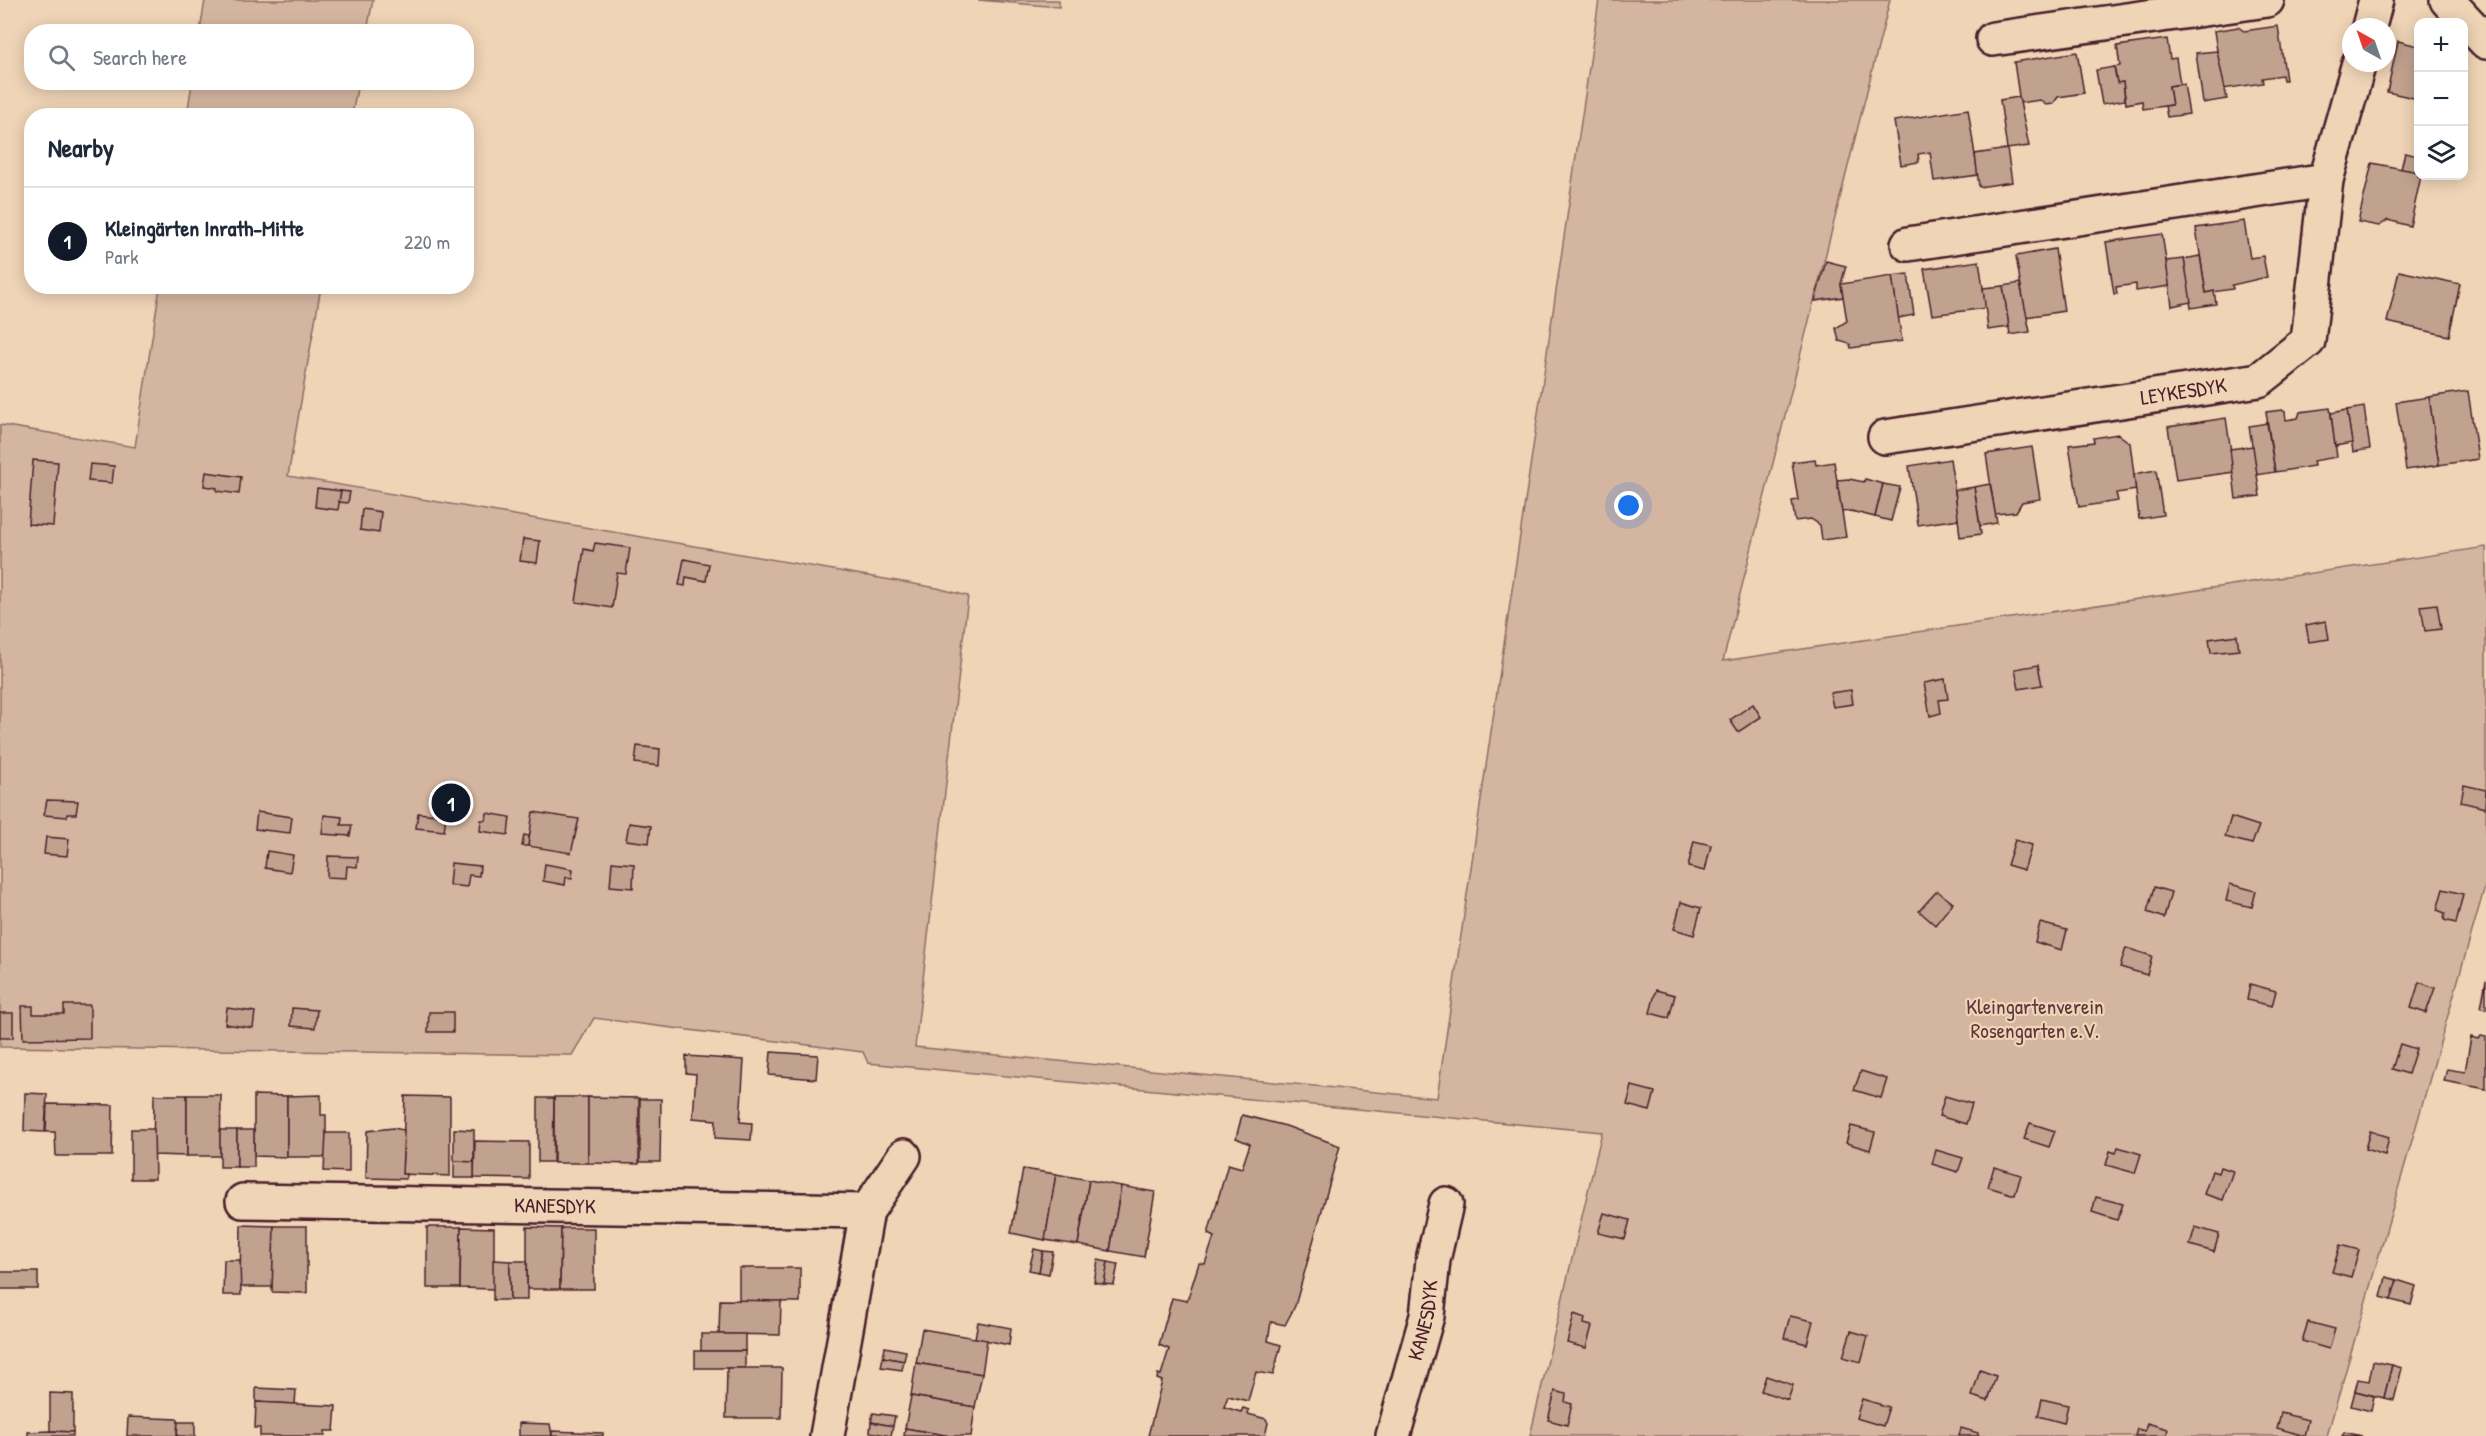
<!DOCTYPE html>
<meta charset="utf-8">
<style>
:root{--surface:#fff;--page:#f6f6f7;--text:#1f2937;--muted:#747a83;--line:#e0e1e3;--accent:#111827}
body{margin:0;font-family:"Patrick Hand",sans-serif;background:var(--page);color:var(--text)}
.controls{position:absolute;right:18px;top:18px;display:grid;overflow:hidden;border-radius:12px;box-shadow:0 3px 15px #0003}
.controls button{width:54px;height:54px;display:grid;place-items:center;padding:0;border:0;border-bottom:2px solid var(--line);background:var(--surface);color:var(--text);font:30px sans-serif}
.compass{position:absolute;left:2342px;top:18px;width:54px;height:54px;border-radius:50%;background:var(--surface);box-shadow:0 3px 15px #0003;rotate:320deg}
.you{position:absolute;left:1629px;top:506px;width:21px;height:21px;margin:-15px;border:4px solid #fff;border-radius:50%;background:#1a73e8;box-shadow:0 0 0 9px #1a73e833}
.badge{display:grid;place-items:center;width:39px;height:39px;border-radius:50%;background:var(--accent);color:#fff;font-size:20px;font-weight:700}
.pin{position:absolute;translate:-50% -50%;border:3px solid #fff;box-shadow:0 2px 6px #0006}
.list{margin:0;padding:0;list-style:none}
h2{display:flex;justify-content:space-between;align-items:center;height:78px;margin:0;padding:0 24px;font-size:26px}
h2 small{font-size:20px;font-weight:400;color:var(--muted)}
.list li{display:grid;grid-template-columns:39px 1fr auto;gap:18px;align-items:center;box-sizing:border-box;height:108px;padding:0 24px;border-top:2px solid var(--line)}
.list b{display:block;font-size:22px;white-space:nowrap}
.list p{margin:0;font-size:20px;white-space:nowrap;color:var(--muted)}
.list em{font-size:20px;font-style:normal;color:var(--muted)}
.icon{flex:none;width:33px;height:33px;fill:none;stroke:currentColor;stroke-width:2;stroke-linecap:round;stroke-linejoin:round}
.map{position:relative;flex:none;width:2486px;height:1436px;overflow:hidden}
.search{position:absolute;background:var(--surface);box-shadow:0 3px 15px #0003;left:24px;top:24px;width:450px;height:66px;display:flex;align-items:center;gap:15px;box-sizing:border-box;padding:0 21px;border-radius:24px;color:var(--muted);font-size:22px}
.panel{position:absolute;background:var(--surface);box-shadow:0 3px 15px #0003;left:24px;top:108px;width:450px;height:186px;border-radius:24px}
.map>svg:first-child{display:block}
.green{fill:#d4b6a0;stroke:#8f6a66;stroke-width:1.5}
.building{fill:#c1a28f;stroke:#4a1f2b;stroke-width:1.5}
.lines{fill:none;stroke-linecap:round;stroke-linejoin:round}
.street-casing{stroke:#4a1f2b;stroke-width:38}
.street{stroke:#efd4b6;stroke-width:33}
.labels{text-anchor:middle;stroke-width:4.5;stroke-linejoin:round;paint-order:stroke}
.street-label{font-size:21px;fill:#4a1f2b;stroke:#efd4b6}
.park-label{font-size:21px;fill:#5f363d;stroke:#efd4b6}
</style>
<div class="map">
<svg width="2486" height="1436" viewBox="0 0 2486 1436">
<rect width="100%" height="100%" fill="#efd4b6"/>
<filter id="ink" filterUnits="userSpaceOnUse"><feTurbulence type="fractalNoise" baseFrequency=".0167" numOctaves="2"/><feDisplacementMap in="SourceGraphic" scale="12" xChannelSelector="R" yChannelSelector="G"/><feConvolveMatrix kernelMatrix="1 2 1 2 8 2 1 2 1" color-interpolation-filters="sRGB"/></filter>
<g filter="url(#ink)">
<g class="green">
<polygon points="205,0 373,0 367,31 200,31"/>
<polygon points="978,0 1059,0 1059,7"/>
<polygon points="1599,0 1890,0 1723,661 2486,547 2486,883 2327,1436 1530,1436 1602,1132 868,1063 863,1052 594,1018 572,1055 0,1047 0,425 135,447 160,287 321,287 288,476 937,588 968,596 915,1047 1437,1098"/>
<polygon points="192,83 192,82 358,83 352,115 187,115"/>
</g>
<g class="building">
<polygon points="2278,26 2286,80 2283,80 2282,75 2262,78 2263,83 2223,89 2214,31 2238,27 2244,31"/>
<polygon points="2167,39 2170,59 2176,58 2180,84 2169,86 2172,105 2143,109 2142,101 2126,104 2123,82 2117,83 2114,67 2120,66 2117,46"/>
<polygon points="2398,41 2418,46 2418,99 2387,92"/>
<polygon points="2217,51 2227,99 2203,103 2196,53"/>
<polygon points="2077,52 2084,93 2058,97 2053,104 2046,105 2040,100 2020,103 2014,62"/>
<polygon points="2114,67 2117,83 2123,82 2125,100 2102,104 2096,70"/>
<polygon points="2184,84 2189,114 2167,117 2165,106 2172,105 2169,86"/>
<polygon points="2019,97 2029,146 2007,149 2000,100"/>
<polygon points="1968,109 1978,175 1934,181 1930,152 1918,154 1919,162 1901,165 1894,121"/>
<polygon points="2007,149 2012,182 1979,187 1975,154"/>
<polygon points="2405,153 2418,156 2418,172 2401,169"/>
<polygon points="2372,163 2418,172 2418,176 2421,176 2410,226 2388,220 2379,226 2358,222"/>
<polygon points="2244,221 2250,258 2263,256 2267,277 2232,285 2233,289 2206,293 2196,228"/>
<polygon points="2162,234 2170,286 2136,291 2136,284 2116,287 2117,294 2114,294 2106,242"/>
<polygon points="2055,249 2064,311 2026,317 2016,256"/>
<polygon points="2200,256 2206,293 2214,291 2216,304 2191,308 2184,259"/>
<polygon points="2184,259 2191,302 2172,306 2166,261"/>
<polygon points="1826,261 1846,266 1841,284 1843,297 1815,301"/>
<polygon points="1979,261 1986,308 1932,315 1924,269"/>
<polygon points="2399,271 2460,284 2449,336 2387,322"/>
<polygon points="1908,274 1914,315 1898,318 1892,276"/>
<polygon points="1892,276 1902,341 1851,348 1850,344 1839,341 1836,328 1847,321 1841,284"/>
<polygon points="2020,283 2030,332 2010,335 2003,286"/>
<polygon points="2003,286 2009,327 1988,330 1983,288"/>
<polygon points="2468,391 2478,459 2439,465 2429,397"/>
<polygon points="2429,397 2439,465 2406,470 2396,402"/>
<polygon points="2364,407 2370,449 2353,452 2347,410"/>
<polygon points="2330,408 2337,457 2313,461 2314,466 2275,472 2266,412 2282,410 2285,412 2286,420 2298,418 2300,412"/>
<polygon points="2347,410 2352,443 2335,446 2331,413"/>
<polygon points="2226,418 2234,472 2176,480 2168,427"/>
<polygon points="2267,423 2275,472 2257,475 2249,426"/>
<polygon points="2118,434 2130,443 2136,490 2116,493 2118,501 2079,507 2069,445 2094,442 2093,438"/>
<polygon points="2253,446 2260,496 2236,499 2230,449"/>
<polygon points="2032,447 2040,499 2022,502 2016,512 1995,514 1986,454"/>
<polygon points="1815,459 1816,465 1834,462 1846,537 1822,540 1820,525 1811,519 1795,521 1792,501 1798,500 1792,462"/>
<polygon points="1950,459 1959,519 1918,525 1909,466"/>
<polygon points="33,460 58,462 53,526 28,524"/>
<polygon points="90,464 114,466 112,483 88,481"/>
<polygon points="2156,470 2163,515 2139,519 2134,474"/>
<polygon points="206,472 241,477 239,494 217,491 217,488 204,486"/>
<polygon points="1849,479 1864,482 1865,479 1883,484 1875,517 1851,511 1842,512 1837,480"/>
<polygon points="1883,484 1900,487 1891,521 1875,517"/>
<polygon points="1990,484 1997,523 1980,526 1974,487"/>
<polygon points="1974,487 1981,534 1960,537 1955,490"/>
<polygon points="317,488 341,491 338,510 315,507"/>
<polygon points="341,491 350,492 348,503 339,502"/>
<polygon points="362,509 381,512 379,533 360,530"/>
<polygon points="523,539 540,541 537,563 520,561"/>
<polygon points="595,543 630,548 626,574 617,573 612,608 576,602 584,549 593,551"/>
<polygon points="684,559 709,564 706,581 686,577 685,586 679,585"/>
<polygon points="2437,604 2441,629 2425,631 2421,606"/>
<polygon points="2326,621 2329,639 2309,642 2306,625"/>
<polygon points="2237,635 2239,650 2211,653 2209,639"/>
<polygon points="2038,665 2042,685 2019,689 2015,669"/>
<polygon points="1945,679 1948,699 1939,700 1941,713 1930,716 1924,683"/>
<polygon points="1851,690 1853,704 1833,707 1830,693"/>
<polygon points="1753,704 1761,717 1738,732 1730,720"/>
<polygon points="637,746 660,749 659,766 635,763"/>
<polygon points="2464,785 2486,790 2485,808 2461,802"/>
<polygon points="47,800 78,801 76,814 67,814 67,817 44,815"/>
<polygon points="257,812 292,817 290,833 255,829"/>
<polygon points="533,812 579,819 571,853 528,846"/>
<polygon points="418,813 446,816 444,831 416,828"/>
<polygon points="487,813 510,817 508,835 480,831 481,820 486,820"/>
<polygon points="324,815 342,817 341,825 352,825 350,836 322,834"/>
<polygon points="2231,817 2259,826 2252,844 2225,837"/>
<polygon points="629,823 651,826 649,843 626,840"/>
<polygon points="524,835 529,836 528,846 522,846"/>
<polygon points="46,837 69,839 67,856 44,854"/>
<polygon points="2015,840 2032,845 2024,870 2007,865"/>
<polygon points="1694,841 1711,845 1705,871 1688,867"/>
<polygon points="267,851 293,855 290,872 265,868"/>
<polygon points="328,856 358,857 357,867 347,866 346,878 327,877"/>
<polygon points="612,862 634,864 633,888 610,886"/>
<polygon points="451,863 480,866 479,876 469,875 467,887 449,885"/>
<polygon points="545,864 573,869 572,878 566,877 565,885 543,881"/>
<polygon points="2230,884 2256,891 2252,907 2226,901"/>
<polygon points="2154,887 2171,892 2164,918 2147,912"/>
<polygon points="2443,889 2463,894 2456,923 2444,920 2445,913 2437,910"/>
<polygon points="1937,891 1953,903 1935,925 1919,911"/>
<polygon points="1681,902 1701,908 1694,935 1674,929"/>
<polygon points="2040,923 2067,930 2062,950 2035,942"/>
<polygon points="2126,948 2152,956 2147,975 2120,967"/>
<polygon points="2486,980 2486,1009 2481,1008"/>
<polygon points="2419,982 2435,988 2426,1013 2411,1008"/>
<polygon points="2250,984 2276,991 2272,1006 2247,1000"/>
<polygon points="1656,990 1675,995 1669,1018 1650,1013"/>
<polygon points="64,1005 90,1005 90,1038 23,1039 22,1006 33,1006 33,1014 64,1014"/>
<polygon points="227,1008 255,1012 253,1028 225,1024"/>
<polygon points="292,1008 317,1010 315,1028 291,1026"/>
<polygon points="429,1012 453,1012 453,1032 428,1032"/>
<rect x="0" y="1013" width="13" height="25"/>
<polygon points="2481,1036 2486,1037 2486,1089 2444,1081 2447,1069 2465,1072 2471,1037 2478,1039"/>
<polygon points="2400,1044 2416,1049 2408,1074 2392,1069"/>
<polygon points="771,1052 818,1055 816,1079 769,1075"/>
<polygon points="686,1056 744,1060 740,1122 752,1123 751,1140 715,1138 716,1120 693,1118 696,1074 686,1073"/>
<polygon points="1861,1071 1887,1079 1881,1098 1854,1090"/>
<polygon points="1632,1086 1655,1092 1650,1111 1627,1105"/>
<polygon points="25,1093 47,1094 45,1132 24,1131"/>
<polygon points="154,1095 187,1095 187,1156 153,1155"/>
<polygon points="187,1095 221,1095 220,1156 187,1156"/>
<polygon points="254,1095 287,1096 287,1157 254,1156"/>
<polygon points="321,1095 321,1115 326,1115 326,1157 287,1157 287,1096"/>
<polygon points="405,1096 450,1097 450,1176 402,1174"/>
<polygon points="1945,1096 1972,1104 1966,1124 1939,1116"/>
<rect x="554" y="1097" width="34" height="66"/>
<polygon points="588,1097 639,1098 639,1164 588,1163"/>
<polygon points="538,1098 554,1098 553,1162 538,1162"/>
<polygon points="640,1099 661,1099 660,1162 640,1162"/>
<polygon points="47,1104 113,1105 112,1156 56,1156 55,1132 46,1132"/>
<polygon points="1242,1115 1286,1126 1340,1146 1295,1306 1285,1325 1271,1322 1268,1341 1281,1345 1273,1375 1256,1372 1248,1401 1228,1396 1224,1407 1241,1412 1243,1408 1249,1410 1248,1414 1266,1419 1268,1423 1265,1436 1148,1436 1162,1381 1157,1379 1158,1374 1161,1375 1169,1349 1159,1345 1172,1298 1187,1301 1199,1263 1205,1264 1214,1237 1208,1234 1228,1164 1242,1168 1250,1144 1236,1138"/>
<polygon points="2030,1123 2055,1131 2049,1147 2024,1139"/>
<polygon points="1851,1126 1875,1132 1870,1150 1846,1143"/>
<polygon points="393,1128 404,1130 402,1174 406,1174 406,1179 366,1178 367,1131"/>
<polygon points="131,1129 154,1129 155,1179 131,1179"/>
<polygon points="454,1129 474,1130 474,1162 454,1161"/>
<rect x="220" y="1130" width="17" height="37"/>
<rect x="237" y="1130" width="17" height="37"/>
<polygon points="2370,1131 2389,1137 2385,1155 2365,1149"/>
<polygon points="326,1133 349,1133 349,1172 324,1171"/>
<polygon points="475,1141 529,1142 529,1179 474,1178"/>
<polygon points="2118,1147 2141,1154 2135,1173 2106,1165 2110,1151 2116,1153"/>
<polygon points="1936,1150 1963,1158 1958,1172 1932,1164"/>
<polygon points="454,1161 474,1162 474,1178 454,1178"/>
<polygon points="1994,1167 2021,1175 2015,1195 1988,1187"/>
<polygon points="2220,1167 2233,1171 2223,1200 2204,1194 2212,1171 2218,1173"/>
<polygon points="1023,1169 1056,1174 1045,1240 1011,1233"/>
<polygon points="1056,1174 1089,1180 1078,1245 1045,1240"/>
<polygon points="1089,1180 1121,1186 1110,1251 1078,1245"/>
<polygon points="1121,1186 1155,1192 1144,1257 1110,1251"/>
<polygon points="2096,1197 2123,1204 2117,1220 2092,1212"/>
<polygon points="1604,1213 1630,1220 1625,1239 1598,1233"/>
<polygon points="241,1225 274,1226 273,1287 240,1287"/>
<polygon points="274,1226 307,1226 307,1293 272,1292"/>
<polygon points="427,1227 461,1227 460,1288 427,1288"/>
<polygon points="461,1227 494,1228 494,1289 460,1288"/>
<polygon points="527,1227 561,1228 560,1289 527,1289"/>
<polygon points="2195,1227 2219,1234 2214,1252 2190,1245"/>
<polygon points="561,1228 594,1228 594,1289 560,1289"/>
<polygon points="2340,1245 2359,1250 2351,1277 2332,1272"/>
<polygon points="1034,1249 1043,1251 1039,1272 1029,1270"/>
<polygon points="1043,1251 1053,1252 1049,1274 1039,1272"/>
<polygon points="224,1260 240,1260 241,1295 223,1295"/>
<polygon points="493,1260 510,1261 510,1300 493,1300"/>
<polygon points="1098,1260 1108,1262 1104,1284 1094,1282"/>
<rect x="510" y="1261" width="17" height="39"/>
<polygon points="1108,1262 1118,1264 1114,1285 1104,1284"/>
<polygon points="739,1268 800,1268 800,1302 739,1301"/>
<rect x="0" y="1272" width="38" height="17"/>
<polygon points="2386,1277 2397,1280 2391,1300 2381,1297"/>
<polygon points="2397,1280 2416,1286 2411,1305 2391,1300"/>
<polygon points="720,1300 781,1301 780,1335 719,1334"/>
<polygon points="1574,1314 1585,1318 1584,1324 1592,1326 1586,1348 1567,1343"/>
<polygon points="1790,1316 1813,1321 1807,1344 1784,1338"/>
<polygon points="978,1322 1011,1328 1009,1345 975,1338"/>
<polygon points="2308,1322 2335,1329 2329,1349 2302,1341"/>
<polygon points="922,1329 987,1340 982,1374 916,1363"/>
<polygon points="1851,1331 1868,1336 1861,1362 1843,1357"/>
<rect x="701" y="1334" width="44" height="17"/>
<polygon points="885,1347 906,1351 904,1361 883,1357"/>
<rect x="695" y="1351" width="50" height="17"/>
<polygon points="883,1357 904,1361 902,1370 881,1367"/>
<polygon points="2373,1361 2392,1365 2384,1398 2355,1391 2358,1379 2369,1381"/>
<polygon points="916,1363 982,1374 975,1407 911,1396"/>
<polygon points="2392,1365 2402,1368 2394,1400 2384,1398"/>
<polygon points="727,1368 782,1368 781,1418 726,1418"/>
<polygon points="1980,1370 1996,1376 1988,1401 1972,1396"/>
<polygon points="1766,1376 1793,1385 1788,1400 1761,1391"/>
<polygon points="256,1388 296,1390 295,1404 256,1402"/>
<polygon points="1555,1391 1566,1394 1565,1402 1572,1404 1567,1425 1548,1420"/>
<polygon points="2355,1391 2374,1396 2371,1411 2351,1406"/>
<polygon points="50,1393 73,1394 73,1432 50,1431"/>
<polygon points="911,1396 975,1407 971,1436 950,1436 905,1428"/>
<polygon points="1862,1399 1889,1407 1883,1426 1856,1418"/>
<polygon points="2042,1399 2068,1405 2064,1423 2038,1416"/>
<polygon points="256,1402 336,1406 334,1431 325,1431 325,1436 260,1436 260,1428 255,1428"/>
<polygon points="873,1413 895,1416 893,1426 871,1422"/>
<polygon points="2281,1413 2308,1420 2304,1436 2277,1428"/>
<polygon points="128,1417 178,1419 177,1436 127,1436"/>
<polygon points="178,1422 195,1422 195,1436 177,1436"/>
<polygon points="871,1422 893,1426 891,1436 870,1432"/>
<polygon points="519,1423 550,1424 552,1436 519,1436"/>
<polygon points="2147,1423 2168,1429 2166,1436 2135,1436 2137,1429 2145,1431"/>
<polygon points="905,1428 950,1436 904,1436"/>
<polygon points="1961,1428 1978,1433 1978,1436 1959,1436"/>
<polygon points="50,1431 73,1432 73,1436 28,1436 28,1432"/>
<polygon points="552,1431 603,1433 603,1436 552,1436"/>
<polygon points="2344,1432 2362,1436 2342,1436"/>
</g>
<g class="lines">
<g class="street-casing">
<g id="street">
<polyline points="2447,0 2486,42"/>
<polyline points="2369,27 2376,0"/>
<polyline points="1993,39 2267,0"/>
<polyline points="1908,244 2326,180"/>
<path id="s1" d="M1885 437 2259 380 2308 341 2326 180 2359 63"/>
<path id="s2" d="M243 1201 867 1211"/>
<polyline points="827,1436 867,1211 904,1156"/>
<path id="s3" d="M1393 1436 1427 1316 1433 1260 1446 1204"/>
</g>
</g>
<use href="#street" class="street"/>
</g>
</g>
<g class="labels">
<g class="street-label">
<text dy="7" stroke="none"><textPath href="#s1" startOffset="302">LEYKESDYK</textPath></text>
<text dy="7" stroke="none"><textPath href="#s2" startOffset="312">KANESDYK</textPath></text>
<text dy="7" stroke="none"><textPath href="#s3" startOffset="120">KANESDYK</textPath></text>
</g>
<g class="park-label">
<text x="2035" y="1014">Kleingartenverein<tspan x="2035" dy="24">Rosengarten e.V.</tspan></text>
</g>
</g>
</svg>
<div class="controls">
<button>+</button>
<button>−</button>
<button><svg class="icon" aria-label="layers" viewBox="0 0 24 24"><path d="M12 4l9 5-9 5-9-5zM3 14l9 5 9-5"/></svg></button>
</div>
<svg class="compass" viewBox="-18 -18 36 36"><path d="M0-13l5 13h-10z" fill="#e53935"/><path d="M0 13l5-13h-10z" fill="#747a83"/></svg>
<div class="you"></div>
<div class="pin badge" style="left:451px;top:803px">1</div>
<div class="search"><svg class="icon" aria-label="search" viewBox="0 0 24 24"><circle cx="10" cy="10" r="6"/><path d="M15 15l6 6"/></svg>Search here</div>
<section class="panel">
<h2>Nearby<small></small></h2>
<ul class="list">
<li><span class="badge">1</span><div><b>Kleingärten Inrath-Mitte</b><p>Park</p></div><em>220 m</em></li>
</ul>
</section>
</div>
